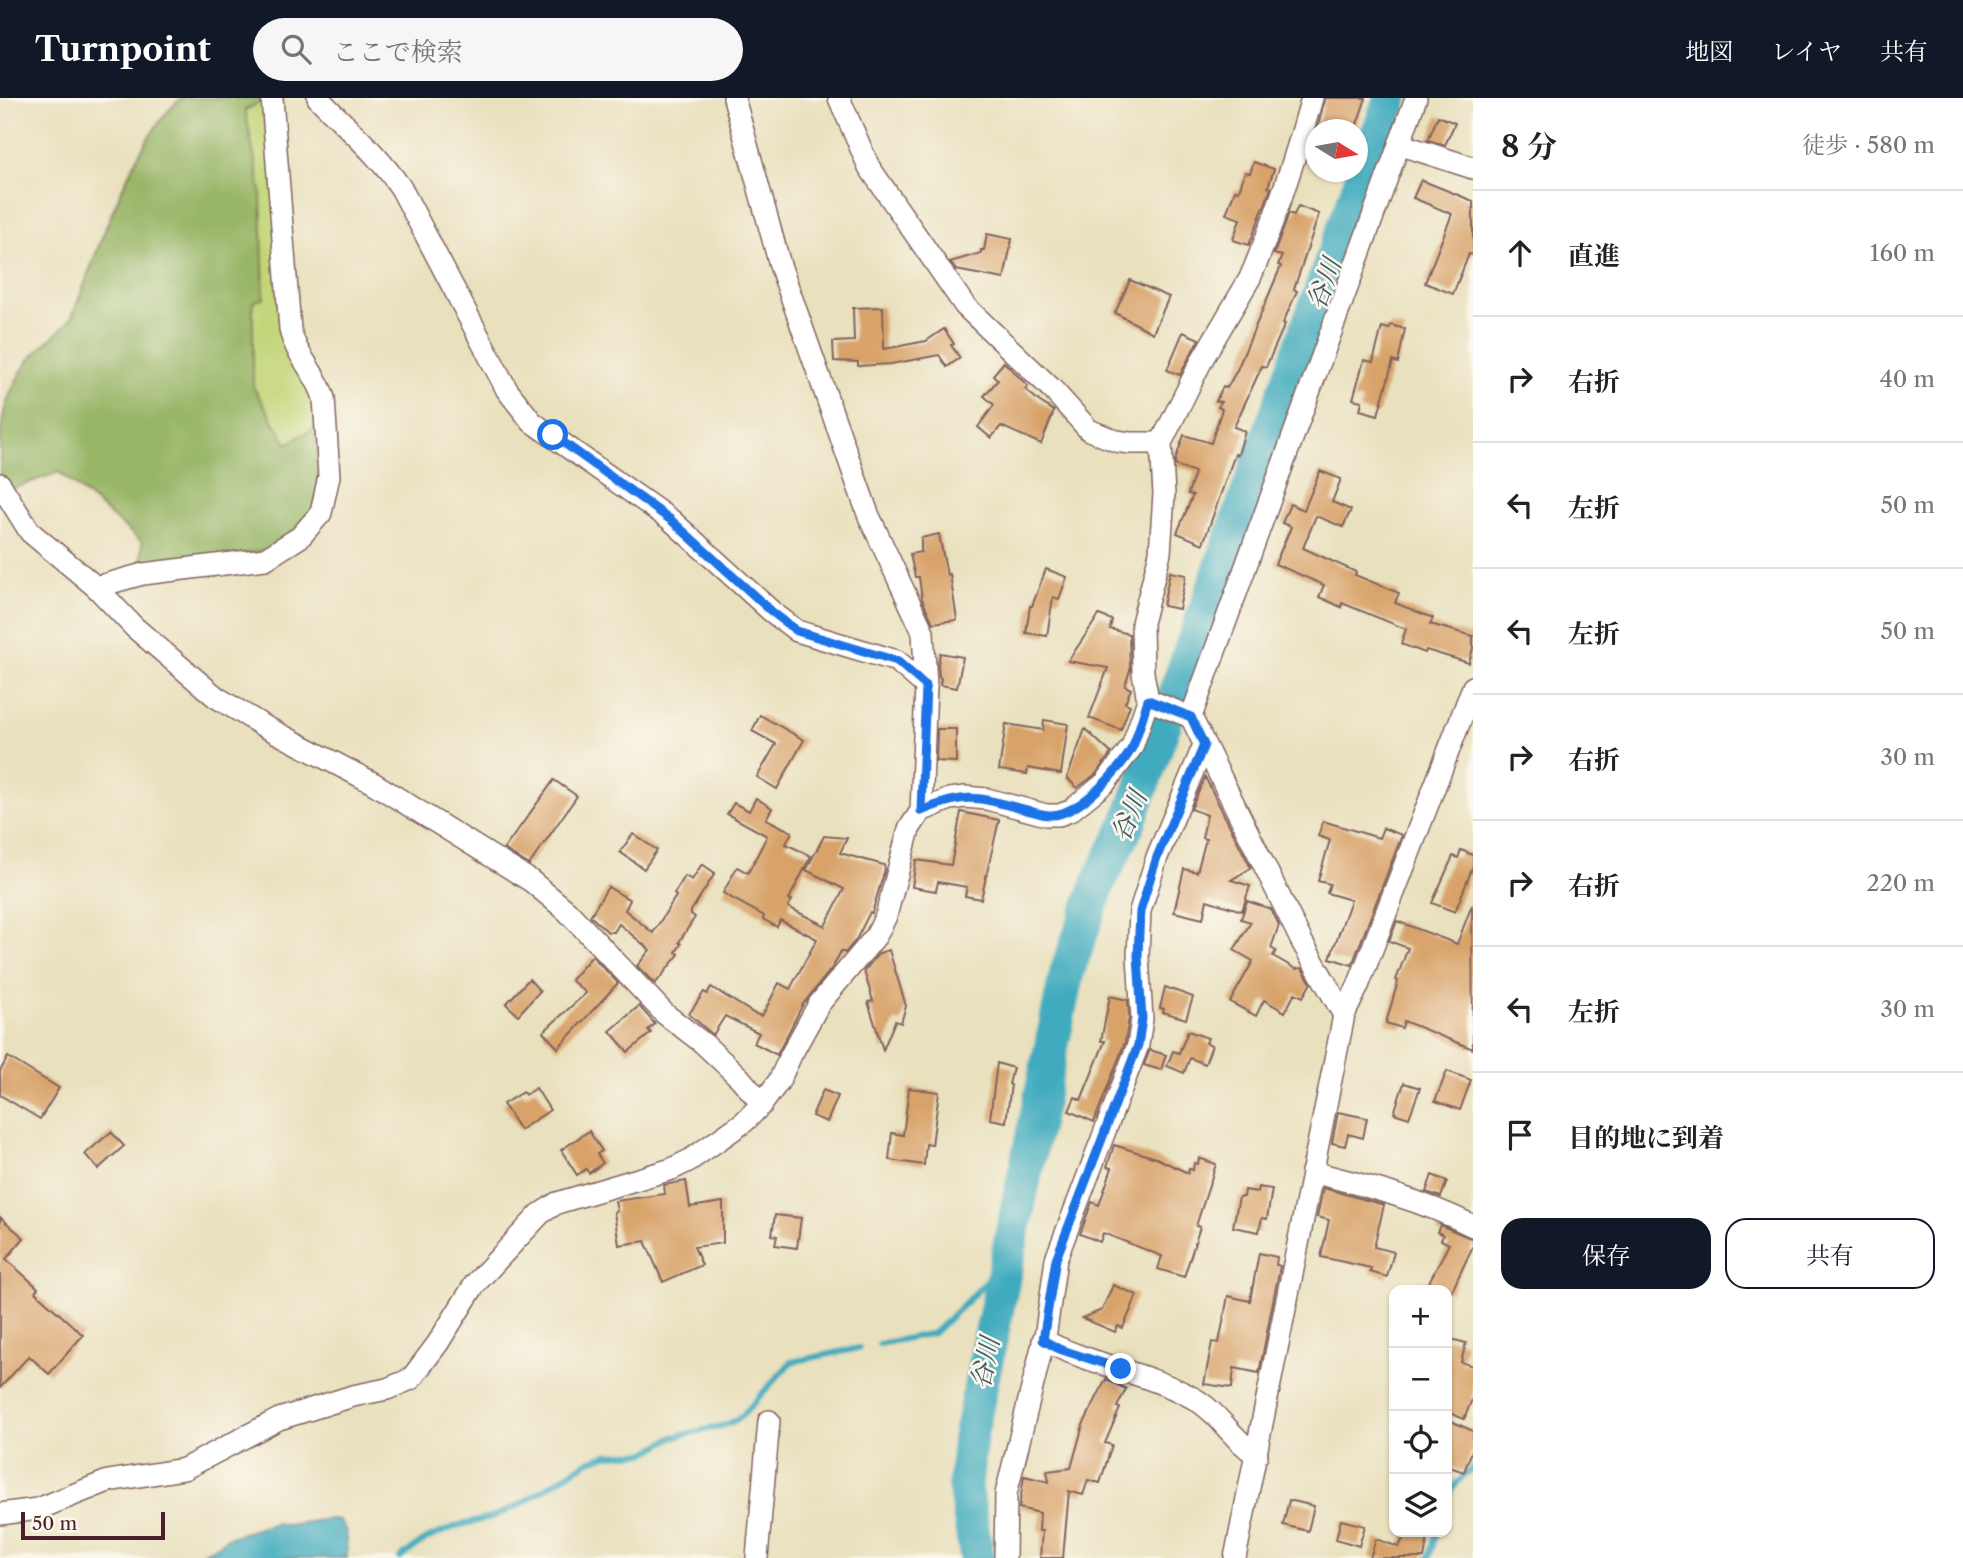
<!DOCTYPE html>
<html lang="ja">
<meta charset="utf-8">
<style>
:root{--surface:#fff;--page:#f6f6f6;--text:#222;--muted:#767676;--line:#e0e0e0;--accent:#111827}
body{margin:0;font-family:"Libre Caslon Text","Noto Serif JP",serif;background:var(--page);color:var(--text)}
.controls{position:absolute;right:21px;bottom:21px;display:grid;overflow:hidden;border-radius:14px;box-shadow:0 2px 5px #0004}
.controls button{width:63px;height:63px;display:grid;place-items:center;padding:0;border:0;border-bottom:2px solid var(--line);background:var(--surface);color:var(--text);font:35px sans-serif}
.compass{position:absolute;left:1305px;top:21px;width:63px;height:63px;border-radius:50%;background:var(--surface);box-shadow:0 2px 5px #0004;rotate:101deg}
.scale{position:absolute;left:21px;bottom:18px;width:144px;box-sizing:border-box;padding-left:7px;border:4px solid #4a1f2b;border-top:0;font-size:19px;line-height:24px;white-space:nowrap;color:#4a1f2b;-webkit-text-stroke:5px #fbf7ec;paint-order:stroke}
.stop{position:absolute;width:21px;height:21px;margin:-16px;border:5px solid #1a73e8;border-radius:50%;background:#fff}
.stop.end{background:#1a73e8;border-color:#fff;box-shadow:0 2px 7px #0008}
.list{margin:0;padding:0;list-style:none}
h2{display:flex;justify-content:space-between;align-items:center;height:91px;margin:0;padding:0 28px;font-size:30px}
h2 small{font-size:23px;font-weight:400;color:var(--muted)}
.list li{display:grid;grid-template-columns:46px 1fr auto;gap:21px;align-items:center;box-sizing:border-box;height:126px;padding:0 28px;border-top:2px solid var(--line)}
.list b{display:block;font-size:26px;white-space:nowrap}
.list em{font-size:23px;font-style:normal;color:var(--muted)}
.actions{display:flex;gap:14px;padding:21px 28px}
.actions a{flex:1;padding:16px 0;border:2px solid var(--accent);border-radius:21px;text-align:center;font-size:24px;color:var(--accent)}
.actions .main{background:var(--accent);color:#fff}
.icon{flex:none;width:38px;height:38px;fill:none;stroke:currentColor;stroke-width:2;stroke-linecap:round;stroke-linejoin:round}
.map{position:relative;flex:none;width:1473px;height:1460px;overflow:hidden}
header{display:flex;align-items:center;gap:42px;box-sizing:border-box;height:98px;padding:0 35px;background:var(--accent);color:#fff}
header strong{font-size:33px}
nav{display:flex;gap:38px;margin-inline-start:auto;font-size:24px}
.search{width:490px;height:63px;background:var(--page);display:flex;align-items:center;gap:18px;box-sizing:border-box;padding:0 24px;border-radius:38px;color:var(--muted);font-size:26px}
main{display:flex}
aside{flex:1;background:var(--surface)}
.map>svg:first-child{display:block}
.green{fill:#c2d578;stroke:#867a52;stroke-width:2}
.forest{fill:#99b668;stroke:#726a4a;stroke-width:2}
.water{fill:#3fabbe;stroke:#446574;stroke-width:2}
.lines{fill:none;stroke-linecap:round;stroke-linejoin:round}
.stream{stroke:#3fabbe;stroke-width:6}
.river{stroke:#3fabbe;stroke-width:35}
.building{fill:#d8a269}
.street-casing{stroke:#82635e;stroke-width:24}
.street{stroke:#fff;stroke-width:21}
.route{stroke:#1a73e8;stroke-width:9}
.labels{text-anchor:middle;stroke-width:5;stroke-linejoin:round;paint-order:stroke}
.water-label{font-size:26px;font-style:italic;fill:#465766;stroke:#fbf7ec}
</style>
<header>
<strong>Turnpoint</strong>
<div class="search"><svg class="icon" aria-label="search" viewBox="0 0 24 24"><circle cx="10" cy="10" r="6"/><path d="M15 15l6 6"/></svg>ここで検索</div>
<nav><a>地図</a><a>レイヤ</a><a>共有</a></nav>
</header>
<main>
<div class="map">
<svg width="1473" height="1460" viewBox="0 0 1473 1460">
<rect width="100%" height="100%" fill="#fbf7ec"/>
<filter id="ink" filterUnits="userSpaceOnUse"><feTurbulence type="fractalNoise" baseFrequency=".0143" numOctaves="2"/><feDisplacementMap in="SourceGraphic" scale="14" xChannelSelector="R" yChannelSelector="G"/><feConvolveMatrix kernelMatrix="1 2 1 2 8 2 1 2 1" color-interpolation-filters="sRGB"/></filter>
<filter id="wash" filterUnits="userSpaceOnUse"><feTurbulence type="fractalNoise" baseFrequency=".00686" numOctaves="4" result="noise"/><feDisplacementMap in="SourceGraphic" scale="28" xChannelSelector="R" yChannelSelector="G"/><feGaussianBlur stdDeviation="1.57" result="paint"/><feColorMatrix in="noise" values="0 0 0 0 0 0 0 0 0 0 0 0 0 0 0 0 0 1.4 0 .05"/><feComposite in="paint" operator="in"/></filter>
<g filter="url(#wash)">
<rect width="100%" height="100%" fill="#e9e0bd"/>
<polygon class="green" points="267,0 286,230 319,311 314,317 317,329 287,346 253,289 253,204 245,12"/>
<path class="forest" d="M182 0H267L245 12 261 93 264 200 253 204V289L287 346 317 329 319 399 306 423 270 452 141 470 142 444 59 374 12 391 0 377C0 327 0 304 29 262 42 246 60 235 72 219 96 159 133 38 182 0Z"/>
<polygon class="water" points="329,1421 339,1422 346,1433 347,1460 202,1460 202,1455 217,1448 227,1440 275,1425 286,1427"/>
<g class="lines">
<g class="stream">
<polyline points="879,1246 934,1235 1008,1163"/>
<polyline points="1447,1401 1451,1391 1473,1369"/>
<polyline points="179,1460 202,1458"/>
<polyline points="400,1460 426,1441 457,1428 490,1420 521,1406 587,1364 606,1357 646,1355 673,1339 722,1328 739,1321 791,1264 859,1250"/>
<polyline points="1429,1460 1437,1434"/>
</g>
<polyline class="river" points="977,1460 965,1388 970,1339 1067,874 1099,784 1128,726 1391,0"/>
</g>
<g id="blocks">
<g class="building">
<polygon points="1325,0 1366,0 1355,32 1317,32"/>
<polygon points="1438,18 1455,25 1445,47 1428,42"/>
<polygon points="1254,64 1274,71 1268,89 1271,90 1249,147 1233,142 1240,121 1226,116 1235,92 1239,93 1245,74 1250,75"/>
<polygon points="1421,82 1473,103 1473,157 1469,156 1453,196 1425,185 1452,116 1413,100"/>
<polygon points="1298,108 1319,116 1294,191 1297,193 1283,225 1285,226 1266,269 1262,268 1234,329 1245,333 1238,357 1235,356 1203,446 1177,435 1193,397 1188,396 1195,374 1175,367 1175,363 1184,337 1211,345 1222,311 1218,309 1221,304 1216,303 1223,288 1227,290 1237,272 1281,168 1278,167 1282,158 1274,156 1289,115 1294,117"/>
<polygon points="987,136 1012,141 1004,181 956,172 950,164 981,155 981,152 984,152"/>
<polygon points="1130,182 1169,199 1153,235 1115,215"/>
<polygon points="883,209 884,251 926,243 944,231 954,246 951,247 960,260 947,269 939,257 891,266 858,268 858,264 834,263 833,244 854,243 853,210"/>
<polygon points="1391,227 1405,231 1398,265 1393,263 1378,317 1360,312 1362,303 1353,301 1364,262 1373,264 1382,229 1389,231"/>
<polygon points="1183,234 1199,241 1180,277 1167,272"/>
<polygon points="1004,264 1028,288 1025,291 1040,304 1054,313 1041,346 1001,328 991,340 978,329 994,307 984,298 998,282 993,277"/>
<polygon points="1320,373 1341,381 1332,404 1351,412 1343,429 1316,418 1303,450 1356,474 1355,477 1399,495 1395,505 1433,520 1430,526 1473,538 1473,550 1469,565 1426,552 1425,555 1401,546 1406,531 1342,505 1341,509 1319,499 1324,487 1275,466 1291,429 1282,425 1290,406 1304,412"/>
<polygon points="939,436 947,477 950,476 957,522 933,525 922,501 919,479 915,479 910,456 921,454 921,440"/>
<polygon points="1046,471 1067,479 1059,501 1053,499 1047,538 1026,535 1030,508 1032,508"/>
<polygon points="1170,474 1186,477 1179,511 1163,508"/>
<polygon points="1099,517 1112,522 1110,531 1129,536 1130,572 1125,588 1131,591 1125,605 1130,607 1121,632 1089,620 1108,570 1068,563"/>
<polygon points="940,555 963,559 957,590 940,587 941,580 939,579 938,566"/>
<polygon points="760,617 804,642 777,691 757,679 776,646 752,633"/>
<polygon points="1044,622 1068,626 1061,676 1028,670 1027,676 999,672 1006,626 1043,632"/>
<polygon points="937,631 956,631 956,664 936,663"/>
<polygon points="1085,631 1111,655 1096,676 1077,690 1067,680"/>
<polygon points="1205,679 1251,770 1231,782 1250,788 1242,813 1207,802 1203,821 1174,814 1184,771 1197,774 1206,741 1202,740 1207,717 1191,711"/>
<polygon points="554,682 577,698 529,767 504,751"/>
<polygon points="756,700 772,710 766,721 792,734 786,746 811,758 789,801 792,802 788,809 825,828 844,791 806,772 824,738 847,740 840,755 884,767 885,771 872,815 870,814 856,842 845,855 841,853 833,869 803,906 777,957 754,945 759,935 725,918 713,937 689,916 704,894 707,896 711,889 755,916 762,918 779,885 790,891 817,841 780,822 777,829 763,821 764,818 723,795 737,769 748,775 767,738 727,716 734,705 749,713"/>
<polygon points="961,714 999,722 981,801 965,798 967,789 938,784 936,793 912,789 916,762 951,767"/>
<polygon points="1323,723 1379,740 1383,730 1402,737 1352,867 1330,860 1351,802 1327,795 1330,786 1318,783 1330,742 1318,738"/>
<polygon points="633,736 657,752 644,771 620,754"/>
<polygon points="1461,752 1473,757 1473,768 1455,814 1432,805 1453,758 1458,760"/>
<polygon points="702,766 715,775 691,813 691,816 695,819 679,844 681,846 676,854 679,856 655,886 637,868 650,852 619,826 614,834 608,834 590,818 608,789 630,802 625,812 653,835 676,798 674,796 685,778 692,782"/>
<polygon points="1247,803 1271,811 1279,827 1271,850 1276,853 1273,858 1296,871 1302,870 1311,885 1303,899 1295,895 1285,914 1264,902 1256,918 1230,904 1253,863 1234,852 1251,824 1241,821"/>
<polygon points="1472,807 1473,951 1404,923 1402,930 1386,925 1398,883 1396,882 1408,850 1389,843 1397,823 1457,846"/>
<polygon points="889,852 906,908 901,925 895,923 883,952 868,904 873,903 864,873 879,855"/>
<polygon points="592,858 618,885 558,950 543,934 586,895 571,882"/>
<polygon points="529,881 540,893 518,917 506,906"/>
<polygon points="1165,889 1193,899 1186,921 1163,914 1164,911 1160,910"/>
<polygon points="1110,898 1128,902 1129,920 1125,944 1094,1024 1069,1013 1075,999 1081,1002 1105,943 1101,943"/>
<polygon points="639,908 655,926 648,932 651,935 628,954 610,933"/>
<polygon points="1188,933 1208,940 1206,945 1212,947 1205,966 1190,960 1184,975 1167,968 1173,953 1179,955"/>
<polygon points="1150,952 1166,957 1161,972 1144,967"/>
<polygon points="8,959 59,990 40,1021 0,997 0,973"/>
<polygon points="997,965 1013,970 1009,986 1011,987 1006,1024 990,1021"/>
<polygon points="1447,973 1471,982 1460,1012 1435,1003"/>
<polygon points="1404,985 1420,990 1409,1020 1394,1015"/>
<polygon points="536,990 550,1012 520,1032 503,1006 523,994 525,997"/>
<polygon points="909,990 939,994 932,1047 926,1046 924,1067 889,1062 892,1035 903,1037"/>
<polygon points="823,992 838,998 827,1024 812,1018"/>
<polygon points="1338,1014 1367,1020 1363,1040 1348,1036 1345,1048 1332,1045"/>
<polygon points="589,1033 602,1053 597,1056 603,1065 589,1075 586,1071 577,1077 561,1052"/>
<polygon points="111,1034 124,1048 98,1071 85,1056"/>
<polygon points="1114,1047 1156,1060 1188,1075 1189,1071 1193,1072 1194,1065 1198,1066 1199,1060 1216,1066 1196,1128 1200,1129 1184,1179 1158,1171 1162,1158 1103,1135 1100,1144 1080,1136 1092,1104 1099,1107 1112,1070 1107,1069"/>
<polygon points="1432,1077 1447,1083 1441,1099 1426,1094"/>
<polygon points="686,1083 690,1109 723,1104 723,1145 694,1149 702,1167 663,1184 645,1143 619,1147 614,1114 617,1113 615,1103 665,1096 664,1087"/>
<polygon points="1258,1089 1272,1091 1267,1121 1262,1120 1259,1134 1233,1129 1239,1099 1244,1099 1245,1092 1257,1094"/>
<polygon points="1323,1090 1384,1107 1374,1149 1394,1154 1387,1179 1370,1174 1371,1170 1321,1159 1329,1122 1317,1119"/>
<polygon points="775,1117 801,1120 797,1150 775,1147 777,1138 772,1137"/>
<polygon points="0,1119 24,1140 6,1161 38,1190 35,1194 83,1237 49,1276 29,1258 0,1290"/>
<polygon points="1440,1127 1473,1141 1473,1148 1451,1195 1429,1184 1449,1146 1441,1142 1443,1137 1437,1134"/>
<polygon points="1259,1155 1277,1159 1276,1167 1280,1168 1259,1275 1234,1270 1232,1290 1204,1286 1212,1244 1219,1245 1228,1198 1250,1203"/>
<polygon points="1113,1187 1137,1197 1123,1230 1118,1228 1115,1234 1082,1220 1102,1212"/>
<polygon points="1447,1240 1466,1245 1461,1264 1473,1268 1473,1299 1464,1321 1447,1314"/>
<polygon points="1106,1281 1126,1291 1117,1309 1120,1310 1105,1345 1112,1347 1100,1385 1088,1382 1083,1397 1069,1393 1063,1460 1040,1460 1042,1433 1039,1433 1040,1415 1019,1410 1024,1378 1049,1384 1047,1373 1071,1370 1083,1327"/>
<polygon points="1451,1323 1473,1333 1473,1350 1464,1374 1447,1368 1447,1334"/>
<polygon points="1289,1402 1314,1408 1308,1433 1283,1427"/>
<polygon points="1341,1422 1365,1428 1359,1448 1336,1441"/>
<polygon points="1406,1434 1429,1434 1424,1460 1370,1460 1376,1441 1399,1449"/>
</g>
</g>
</g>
<g filter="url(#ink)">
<use href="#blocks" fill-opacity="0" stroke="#82635e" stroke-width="2"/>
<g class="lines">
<g class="street-casing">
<g id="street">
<path d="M318 0C347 30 377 55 401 90L507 292 532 324 671 422 771 513 797 533 897 563 926 588"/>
<polyline points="839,0 869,69 965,208 1053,292 1089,332 1116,343 1130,345 1161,345"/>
<polyline points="1399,46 1473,70"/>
<polyline points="0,386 30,434 96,489 134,529 216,599 262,627 373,685 531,783 567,813 665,916 704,946 740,980 762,1006"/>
<path d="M96 489 143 476 265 461 300 439 321 415 329 378 324 300C317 275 295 257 290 231L272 0"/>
<polyline points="1148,602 1191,619"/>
<path d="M921 713 950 701 965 699 987 701 1046 717H1059L1070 713 1105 685 1132 649 1148 602 1143 575 1142 525 1160 455 1164 396 1161 345 1203 260 1250 180C1275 122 1295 61 1312 0"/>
<polyline points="1344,917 1302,844 1191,619 1416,0"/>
<path d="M1312 1074C1368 1088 1421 1102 1473 1128"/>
<path d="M1043 1242C1090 1267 1146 1274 1193 1300 1219 1314 1232 1342 1257 1357"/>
<polyline points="0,1416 38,1411 108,1383 184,1371 279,1321 353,1298 387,1291 411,1281 438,1245 475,1186 540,1116 557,1105 672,1071 690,1062 744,1024 762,1006 779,983 791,957 819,906 876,838 886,818 909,731 921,713 926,588 923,534 868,416 780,167 734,0"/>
<polyline points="757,1460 769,1323"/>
<polyline points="1005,1460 1006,1396 1046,1233 1056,1161 1138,947 1142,921 1138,858 1140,813 1157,759 1204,647"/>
<polyline points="1235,1460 1344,917 1358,888 1473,589"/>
</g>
</g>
<use href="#street" class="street"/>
</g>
</g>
<g class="lines" filter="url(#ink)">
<path class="route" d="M553 337 671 422 771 513 797 533 897 563 926 588 921 713C965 695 974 698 1019 710 1029 712 1040 717 1050 717 1078 718 1121 672 1133 648 1139 633 1143 617 1148 602L1191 619 1204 647 1157 759 1140 813 1138 858 1142 921 1138 947 1056 1161 1043 1242 1059 1251 1121 1271"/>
</g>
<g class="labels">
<g class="water-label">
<text transform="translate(1324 186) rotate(-70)" y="9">谷川</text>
<text transform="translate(1129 718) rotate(-67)" y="9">谷川</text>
<text transform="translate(985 1265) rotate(-78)" y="9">谷川</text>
</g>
</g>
</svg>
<div class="controls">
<button>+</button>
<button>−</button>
<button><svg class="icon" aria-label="locate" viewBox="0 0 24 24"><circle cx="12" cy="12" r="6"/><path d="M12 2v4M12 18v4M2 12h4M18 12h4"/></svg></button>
<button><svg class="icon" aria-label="layers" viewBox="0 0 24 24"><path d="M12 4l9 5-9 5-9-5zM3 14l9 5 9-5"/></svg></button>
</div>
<svg class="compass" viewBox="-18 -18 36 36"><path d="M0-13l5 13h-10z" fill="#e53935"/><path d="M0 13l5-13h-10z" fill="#767676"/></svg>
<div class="scale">50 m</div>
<div class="stop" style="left:553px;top:337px"></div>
<div class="stop end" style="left:1121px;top:1271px"></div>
</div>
<aside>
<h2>8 分<small>徒歩 · 580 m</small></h2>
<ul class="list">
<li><svg class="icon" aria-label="ahead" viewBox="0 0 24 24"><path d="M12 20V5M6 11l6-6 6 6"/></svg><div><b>直進</b></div><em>160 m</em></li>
<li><svg class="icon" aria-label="right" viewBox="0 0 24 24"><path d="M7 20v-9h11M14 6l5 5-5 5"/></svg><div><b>右折</b></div><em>40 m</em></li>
<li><svg class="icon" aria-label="left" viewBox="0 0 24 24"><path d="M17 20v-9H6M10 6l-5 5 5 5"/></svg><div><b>左折</b></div><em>50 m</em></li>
<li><svg class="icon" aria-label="left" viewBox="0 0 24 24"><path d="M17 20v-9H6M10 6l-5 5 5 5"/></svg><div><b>左折</b></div><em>50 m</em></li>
<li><svg class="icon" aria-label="right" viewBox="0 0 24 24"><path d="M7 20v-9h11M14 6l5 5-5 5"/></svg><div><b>右折</b></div><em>30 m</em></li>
<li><svg class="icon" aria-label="right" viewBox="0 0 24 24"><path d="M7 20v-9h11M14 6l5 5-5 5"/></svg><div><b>右折</b></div><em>220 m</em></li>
<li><svg class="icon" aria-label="left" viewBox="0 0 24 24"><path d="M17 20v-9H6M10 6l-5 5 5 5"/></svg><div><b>左折</b></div><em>30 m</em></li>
<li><svg class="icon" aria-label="arrive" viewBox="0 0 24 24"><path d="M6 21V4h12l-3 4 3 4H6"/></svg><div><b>目的地に到着</b></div></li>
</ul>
<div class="actions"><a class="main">保存</a><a>共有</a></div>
</aside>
</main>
